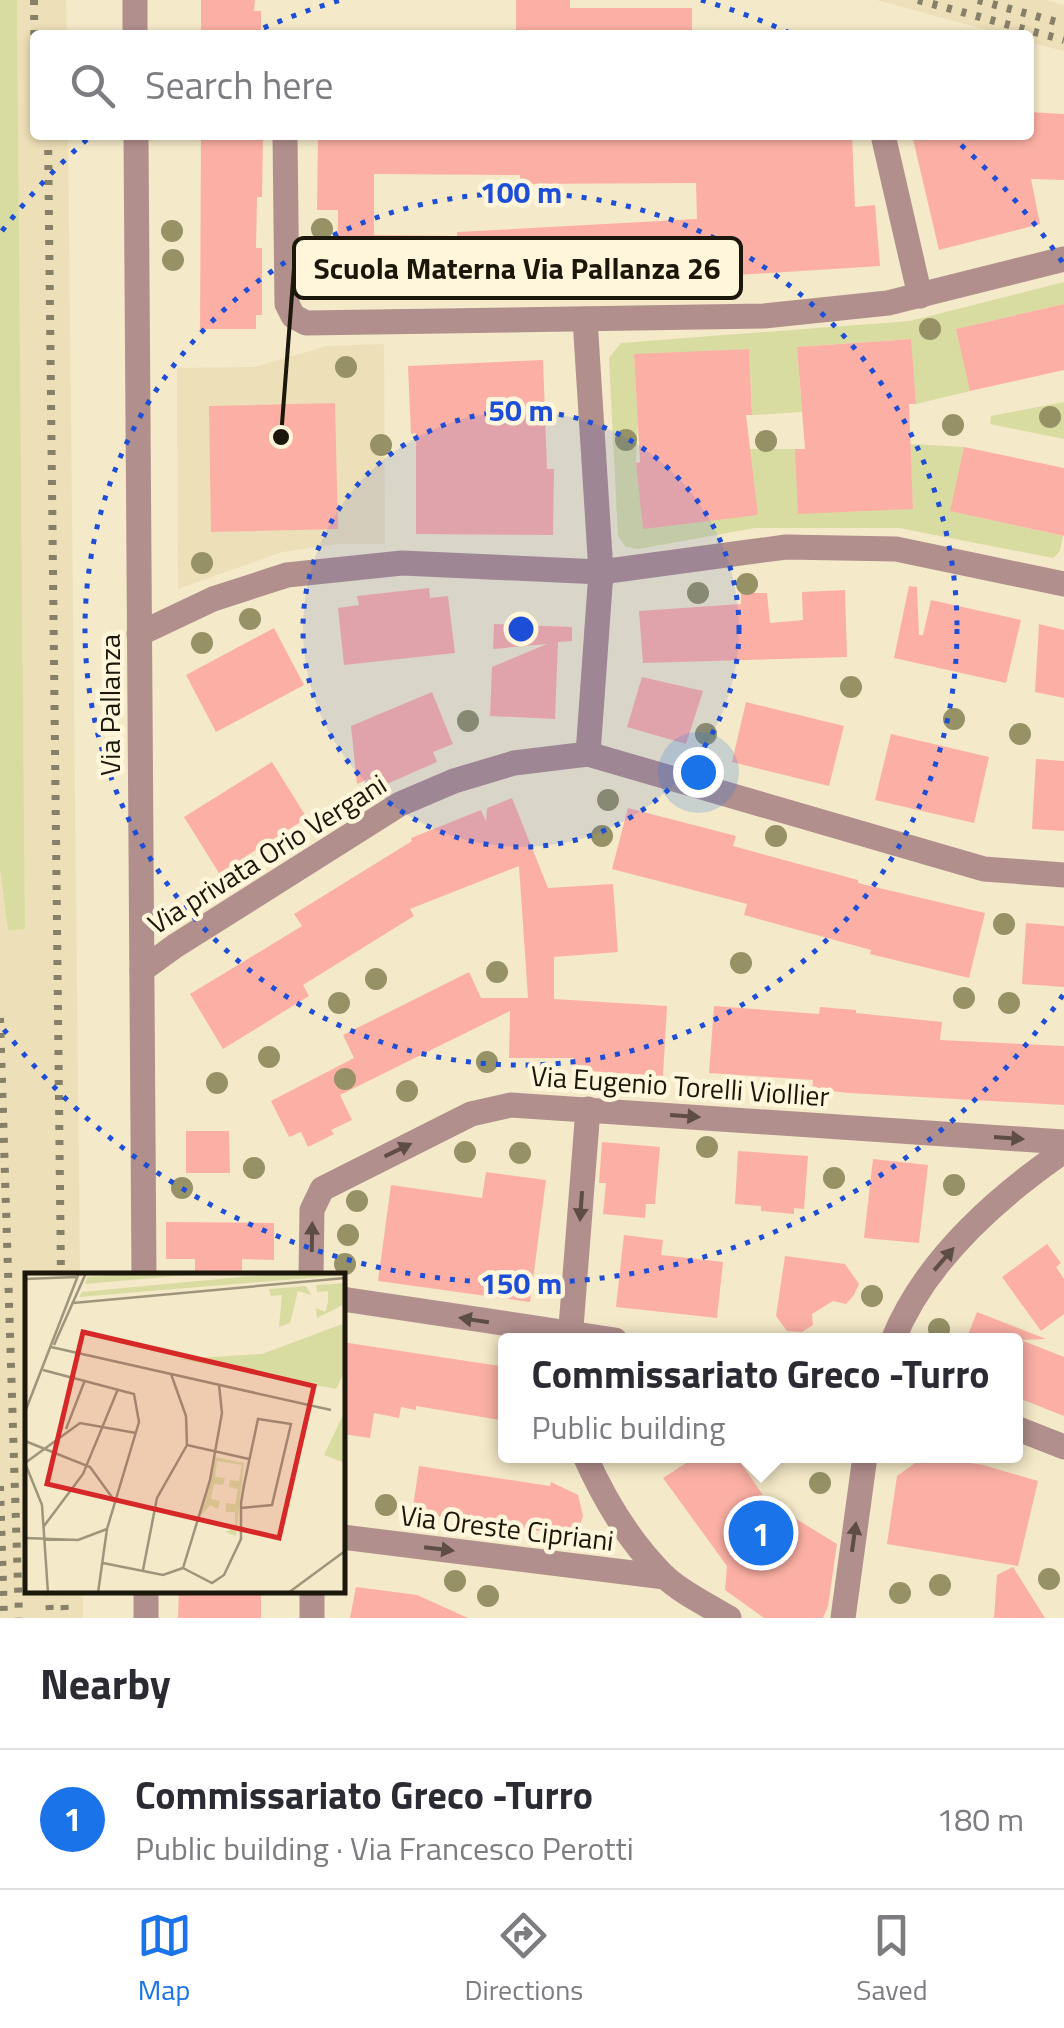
<!DOCTYPE html>
<meta charset="utf-8">
<style>
:root{--surface:#fff;--page:#f7f7f7;--text:#2b2b33;--muted:#7c7c81;--line:#e1e1e2;--accent:#1a73e8}
body{margin:0;font-family:"Titillium Web",sans-serif;background:var(--page);color:var(--text)}
.you{position:absolute;left:698px;top:772px;width:35px;height:35px;margin:-25px;border:8px solid #fff;border-radius:50%;background:#1a73e8;box-shadow:0 0 0 15px #1a73e833}
.badge{display:grid;place-items:center;width:65px;height:65px;border-radius:50%;background:var(--accent);color:#fff;font-size:32px;font-weight:700}
.pin{position:absolute;translate:-50% -50%;border:5px solid #fff;box-shadow:0 2px 10px #0006}
.popup{position:absolute;left:498px;top:1333px;width:525px;height:130px;box-sizing:border-box;display:grid;place-content:center;border-radius:10px;background:var(--surface);filter:drop-shadow(0 2px 8px #0005);font-size:32px;white-space:nowrap;color:var(--muted)}
.popup b{font-size:38px;color:var(--text)}
.popup::after{content:'';position:absolute;left:50%;top:100%;margin-left:-20px;border:20px solid transparent;border-top-color:var(--surface)}
.list{margin:0;padding:0;list-style:none}
h2{display:flex;justify-content:space-between;align-items:center;height:130px;margin:0;padding:0 40px;font-size:42px}
h2 small{font-size:32px;font-weight:400;color:var(--muted)}
.list li{display:grid;grid-template-columns:65px 1fr auto;gap:30px;align-items:center;box-sizing:border-box;height:140px;padding:0 40px;border-top:2px solid var(--line)}
.list b{display:block;font-size:38px;white-space:nowrap}
.list p{margin:0;font-size:32px;white-space:nowrap;color:var(--muted)}
.list em{font-size:32px;font-style:normal;color:var(--muted)}
.icon{flex:none;width:55px;height:55px;fill:none;stroke:currentColor;stroke-width:2;stroke-linecap:round;stroke-linejoin:round}
.map{position:relative;flex:none;width:1064px;height:1618px;overflow:hidden}
.search{position:absolute;background:var(--surface);box-shadow:0 2px 8px #0004;left:30px;right:30px;top:30px;height:110px;display:flex;align-items:center;gap:25px;box-sizing:border-box;padding:0 35px;border-radius:10px;color:var(--muted);font-size:38px}
.sheet{height:270px;background:var(--surface)}
nav{display:flex;justify-content:space-around;align-items:center;box-sizing:border-box;height:140px;border-top:2px solid var(--line);background:var(--surface);font-size:28px;color:var(--muted)}
nav a{display:grid;justify-items:center;gap:5px}
nav .on{color:var(--accent)}
.map>svg:first-child{display:block}
.built{fill:#eddfb7}
.green{fill:#d9dca1}
.building{fill:#fcb0a5;fill-rule:evenodd}
.lines{fill:none;stroke-linecap:round;stroke-linejoin:round}
.street{stroke:#b18f8d;stroke-width:25}
.rail{stroke:#878069;stroke-width:8;stroke-dasharray:5 10;stroke-linecap:butt}
.tree{fill:#969266}
.oneway{fill:#5e4d46}
.ring{fill:none;stroke:#1d4ed8;stroke-width:5;stroke-dasharray:5 10}
.labels{text-anchor:middle;stroke-width:9;stroke-linejoin:round;paint-order:stroke}
.street-label{font-size:28px;fill:#1b170b;stroke:#fff6dc}
.inset-road{fill:none;stroke:#9d957c;stroke-width:2.5}
.view{fill:#d62828;fill-opacity:0.15;stroke:#d62828;stroke-width:5}
.inset-edge{fill:none;stroke:#1b170b;stroke-width:5}
.centre{fill:#1d4ed8;stroke:#fff6dc;stroke-width:5}
.ring-label{font-size:30px;text-anchor:middle;font-weight:bold;fill:#1d4ed8;stroke:#fff6dc;stroke-width:9;stroke-linejoin:round;paint-order:stroke}
.leader{fill:none;stroke:#1b170b;stroke-width:4}
.callout-dot{fill:#1b170b;stroke:#fff6dc;stroke-width:4}
.callout{fill:#fff6dc;stroke:#1b170b;stroke-width:4}
.callout-label{font-size:30px;text-anchor:middle;font-weight:bold;fill:#1b170b}
</style>
<div class="map">
<svg width="1064" height="1618" viewBox="0 0 1064 1618">
<rect width="100%" height="100%" fill="#f4e9c8"/>
<g class="built">
<polygon points="17,0 66,0 67,35 35,35 35,135 68,135 80,1275 28,1276 28,1590 83,1591 83,1618 0,1618 0,869 8,929 25,929"/>
<polygon points="877,0 1046,0 1064,5 1064,51 1029,42 1029,35 1005,35"/>
<polygon points="384,344 385,544 338,544 282,552 178,589 177,368 254,367 327,346"/>
</g>
<g class="green">
<polygon points="0,0 17,0 25,929 8,930 0,869"/>
<polygon points="1064,282 1064,304 957,329 970,391 916,404 910,339 797,347 802,412 752,415 749,349 634,355 638,420 636,463 644,529 750,449 795,449 913,509 910,444 964,447 951,511 1063,536 1060,551 1053,558 899,528 755,528 638,549 626,547 618,536 609,358 621,343 910,321"/>
<polygon points="1064,402 1064,439 990,424 991,416"/>
</g>
<g class="building">
<polygon points="201,0 255,0 254,11 261,11 261,35 201,35"/>
<polygon points="516,0 570,0 570,8 692,8 692,35 516,35"/>
<polygon points="1029,112 1064,114 1064,180 1031,179 1040,224 939,250 912,135 1029,135"/>
<polygon points="201,135 263,135 262,197 257,197 256,248 262,248 262,315 256,315 256,329 200,329"/>
<path d="M318 135H852L855 207 875 205 880 266 439 294 337 293 338 210H317ZM374 174 520 175V184L696 183 697 219 457 232V236L374 235Z"/>
<polygon points="1064,304 1064,370 970,391 956,329"/>
<polygon points="911,339 916,404 909,404 913,509 798,514 795,449 805,449 797,347"/>
<polygon points="749,349 752,415 746,415 758,515 643,529 636,463 640,462 634,354"/>
<polygon points="543,360 547,469 554,469 553,535 416,534 416,433 411,434 408,366"/>
<polygon points="335,403 338,529 211,532 209,406"/>
<polygon points="964,447 1064,468 1064,536 950,511"/>
<polygon points="909,586 917,587 919,635 923,635 931,600 1021,620 1006,683 894,658"/>
<polygon points="429,588 430,598 448,596 455,653 344,665 338,608 359,605 357,596"/>
<polygon points="845,590 847,657 643,663 639,611 741,604 741,593 767,593 770,623 803,620 802,592"/>
<polygon points="494,624 572,627 572,641 558,642 555,719 490,716 492,667 547,644 493,649"/>
<polygon points="1039,624 1064,630 1064,698 1035,692"/>
<polygon points="274,628 304,685 216,732 186,675"/>
<polygon points="642,677 703,691 686,744 627,727"/>
<polygon points="432,692 453,744 433,752 437,762 373,790 369,779 357,784 351,726"/>
<polygon points="746,702 844,726 829,786 732,762"/>
<polygon points="891,734 989,757 974,823 875,800"/>
<polygon points="1036,759 1064,761 1064,831 1032,829"/>
<polygon points="272,762 307,818 219,873 184,817"/>
<polygon points="512,798 548,888 613,884 618,952 554,957 554,999 667,1006 663,1076 573,1070 574,1058 509,1058 510,1011 340,1095 352,1120 331,1130 334,1134 308,1147 301,1132 289,1137 271,1101 354,1058 343,1035 469,972 481,998 528,998 519,866 410,909 414,916 303,985 309,996 223,1049 190,994 302,926 294,914 412,841 411,838 481,810 486,821 487,808"/>
<polygon points="628,808 736,836 733,846 858,880 858,883 985,913 969,978 870,954 871,950 744,915 747,904 612,869"/>
<polygon points="1026,923 1064,926 1064,987 1022,984"/>
<polygon points="714,1006 819,1014 820,1007 856,1010 856,1013 942,1022 940,1040 1064,1046 1064,1105 849,1093 812,1089 813,1080 709,1073"/>
<polygon points="186,1131 229,1131 230,1173 186,1173"/>
<polygon points="602,1142 660,1147 655,1204 646,1204 645,1218 603,1214 606,1183 599,1183"/>
<polygon points="738,1151 808,1156 804,1209 794,1208 794,1214 761,1211 761,1206 735,1204"/>
<polygon points="873,1159 928,1165 919,1243 864,1238"/>
<polygon points="486,1172 546,1180 530,1302 378,1281 391,1185 482,1198"/>
<polygon points="166,1222 274,1223 274,1260 242,1259 242,1273 195,1273 195,1259 166,1259"/>
<polygon points="624,1235 663,1240 661,1255 723,1262 717,1318 616,1307"/>
<polygon points="1047,1244 1061,1263 1056,1267 1064,1279 1064,1314 1041,1331 1002,1277"/>
<polygon points="785,1256 845,1264 859,1284 854,1295 846,1304 833,1301 812,1314 813,1325 802,1332 787,1331 776,1316"/>
<polygon points="977,1312 1046,1339 1021,1340 1064,1357 1064,1416 1016,1397 1016,1340 966,1340"/>
<polygon points="342,1342 506,1367 506,1421 416,1406 416,1410 401,1407 399,1418 374,1413 370,1438 342,1434"/>
<polygon points="697,1456 736,1456 767,1501 837,1544 828,1606 823,1618 764,1618 725,1590 727,1566 663,1478"/>
<polygon points="925,1456 983,1465 1038,1481 1018,1566 887,1544 897,1476"/>
<polygon points="419,1466 550,1486 551,1482 578,1495 583,1516 576,1536 412,1513"/>
<polygon points="1013,1567 1045,1618 994,1618 997,1575"/>
<polygon points="356,1587 417,1595 468,1618 350,1618"/>
<polygon points="179,1590 261,1592 261,1618 178,1618"/>
</g>
<g class="lines">
<g class="street">
<polyline points="135,0 135,35"/>
<polyline points="136,135 144,1276"/>
<polyline points="285,135 287,304 293,316 306,323 764,316 888,303 1064,259"/>
<polyline points="883,135 920,296"/>
<polyline points="585,319 601,572 588,754"/>
<polyline points="139,634 213,599 287,575 402,563 601,572 786,547 896,549 1064,584"/>
<polyline points="142,970 175,946 400,804 454,781 514,763 588,754 984,869 1064,875"/>
<polyline points="311,1276 312,1210 322,1189 471,1114 511,1105 1064,1142"/>
<polyline points="342,1299 615,1340"/>
<polyline points="570,1340 588,1109"/>
<path d="M893 1340C924 1262 996 1198 1064 1151"/>
<polyline points="1016,1428 1064,1447"/>
<path d="M585 1456C604 1499 629 1541 663 1575 680 1592 708 1605 729 1618"/>
<polyline points="342,1537 665,1577"/>
<polyline points="146,1590 146,1618"/>
<polyline points="312,1618 312,1590"/>
<polyline points="843,1618 865,1456"/>
</g>
<g class="rail">
<polyline points="34,0 35,112"/>
<polyline points="918,0 1064,40"/>
<polyline points="978,0 1064,24"/>
<polyline points="48,135 61,1276"/>
<polyline points="0,1018 19,1618"/>
<polyline points="0,1486 4,1618"/>
<polyline points="49,1590 50,1618"/>
<polyline points="64,1590 65,1618"/>
</g>
</g>
<g class="tree">
<circle cx="322" cy="229" r="11"/>
<circle cx="172" cy="231" r="11"/>
<circle cx="173" cy="260" r="11"/>
<circle cx="930" cy="329" r="11"/>
<circle cx="346" cy="367" r="11"/>
<circle cx="1050" cy="417" r="11"/>
<circle cx="953" cy="425" r="11"/>
<circle cx="626" cy="440" r="11"/>
<circle cx="766" cy="441" r="11"/>
<circle cx="381" cy="445" r="11"/>
<circle cx="202" cy="563" r="11"/>
<circle cx="747" cy="584" r="11"/>
<circle cx="698" cy="593" r="11"/>
<circle cx="250" cy="619" r="11"/>
<circle cx="202" cy="643" r="11"/>
<circle cx="851" cy="687" r="11"/>
<circle cx="954" cy="719" r="11"/>
<circle cx="468" cy="721" r="11"/>
<circle cx="706" cy="734" r="11"/>
<circle cx="1020" cy="734" r="11"/>
<circle cx="608" cy="800" r="11"/>
<circle cx="602" cy="836" r="11"/>
<circle cx="776" cy="836" r="11"/>
<circle cx="1004" cy="924" r="11"/>
<circle cx="741" cy="963" r="11"/>
<circle cx="497" cy="972" r="11"/>
<circle cx="376" cy="979" r="11"/>
<circle cx="964" cy="998" r="11"/>
<circle cx="339" cy="1003" r="11"/>
<circle cx="1009" cy="1003" r="11"/>
<circle cx="269" cy="1057" r="11"/>
<circle cx="487" cy="1062" r="11"/>
<circle cx="345" cy="1079" r="11"/>
<circle cx="217" cy="1083" r="11"/>
<circle cx="407" cy="1091" r="11"/>
<circle cx="707" cy="1147" r="11"/>
<circle cx="465" cy="1152" r="11"/>
<circle cx="520" cy="1153" r="11"/>
<circle cx="254" cy="1168" r="11"/>
<circle cx="834" cy="1178" r="11"/>
<circle cx="954" cy="1185" r="11"/>
<circle cx="182" cy="1188" r="11"/>
<circle cx="357" cy="1201" r="11"/>
<circle cx="348" cy="1235" r="11"/>
<circle cx="345" cy="1264" r="11"/>
<circle cx="872" cy="1296" r="11"/>
<circle cx="939" cy="1329" r="11"/>
<circle cx="820" cy="1483" r="11"/>
<circle cx="386" cy="1505" r="11"/>
<circle cx="1049" cy="1579" r="11"/>
<circle cx="455" cy="1581" r="11"/>
<circle cx="940" cy="1585" r="11"/>
<circle cx="900" cy="1593" r="11"/>
<circle cx="488" cy="1596" r="11"/>
</g>
<defs><path id="oneway-solid" d="M-6-.8H1V-3.2L6.5 0L1 3.2V.8H-6Z" transform="scale(2.5)"/></defs>
<g class="oneway">
<use href="#oneway-solid" transform="translate(685 1116) rotate(4)"/>
<use href="#oneway-solid" transform="translate(1009 1138) rotate(4)"/>
<use href="#oneway-solid" transform="translate(398 1150) rotate(-26)"/>
<use href="#oneway-solid" transform="translate(581 1206) rotate(94)"/>
<use href="#oneway-solid" transform="translate(312 1237) rotate(-89)"/>
<use href="#oneway-solid" transform="translate(944 1259) rotate(-49)"/>
<use href="#oneway-solid" transform="translate(474 1320) rotate(-171)"/>
<use href="#oneway-solid" transform="translate(854 1537) rotate(-82)"/>
<use href="#oneway-solid" transform="translate(439 1549) rotate(7)"/>
</g>
<circle cx="521" cy="629" r="218" fill="#1d4ed8" fill-opacity=".12"/>
<g class="ring">
<circle cx="521" cy="629" r="218"/>
<circle cx="521" cy="629" r="436"/>
<path d="M1063 995A654 654 0 0 1 2 1027M2 231A654 654 0 0 1 92 135M250 34A654 654 0 0 1 341 0M701 0A654 654 0 0 1 792 34M950 135A654 654 0 0 1 1063 263"/>
</g>
<g class="labels">
<g class="street-label">
<text transform="translate(110 705) rotate(-90)" y="10">Via Pallanza</text>
<text transform="translate(267 854) rotate(-32)" y="10">Via privata Orio Vergani</text>
<text transform="translate(680 1086) rotate(4)" y="10">Via Eugenio Torelli Viollier</text>
<text transform="translate(507 1528) rotate(7)" y="10">Via Oreste Cipriani</text>
</g>
</g>
<g transform="translate(25 1273)">
<rect width="320" height="320" fill="#f4e9c8"/>
<path d="M111 0H185L60 11 62 4ZM258 0 320 2 54 24 57 19ZM320 10V31L292 45 291 35 300 39 303 29V18L292 19 291 12ZM281 13 286 22 273 18 265 50 254 54 257 22 246 23 244 16ZM320 50V98L311 116 155 86 237 81ZM320 138V190L299 182ZM190 184 219 190 211 263 200 259 210 255V239H201V230L210 231 213 216 204 214 205 207 214 208 217 192 192 188 190 204 200 205 198 212 189 211 186 226 195 228 193 236 185 232 174 245Z" fill="#d9dca1"/>
<path class="inset-road" d="M0 6 51 4M48 30 320 5M29 72 61 0M26 74 306 137M18 97 109 121 114 149 82 256 73 320M0 139 54 0M41 156 60 107M0 168 65 194 89 227M162 172 224 186M0 190 17 232 23 320M0 190 55 150 111 160M19 253 58 201 93 116M0 265 53 267 82 256M78 290 138 302 158 295M158 295 187 310 199 302 216 266V230L219 212 233 146 266 151 247 232 216 235M158 295 185 207 197 140 194 112M118 297 132 225 162 172 161 143 146 101M263 320 320 278"/>
<path class="view" d="M58 59 289 113 254 265 22 211Z"/>
<rect width="320" height="320" class="inset-edge"/>
</g>
<circle cx="521" cy="629" r="15" class="centre"/>
<g class="ring-label">
<text x="521" y="203">100 m</text>
<text x="521" y="421">50 m</text>
<text x="521" y="1294">150 m</text>
</g>
<path class="leader" d="M281 437L294 268"/>
<circle class="callout-dot" cx="281" cy="437" r="10"/>
<rect class="callout" x="294" y="238" width="447" height="60" rx="10"/>
<g class="callout-label">
<text x="517" y="279">Scuola Materna Via Pallanza 26</text>
</g>
</svg>
<div class="you"></div>
<div class="pin badge" style="left:761px;top:1533px">1</div>
<div class="popup"><b>Commissariato Greco -Turro</b>Public building</div>
<div class="search"><svg class="icon" aria-label="search" viewBox="0 0 24 24"><circle cx="10" cy="10" r="6"/><path d="M15 15l6 6"/></svg>Search here</div>
</div>
<section class="sheet">
<h2>Nearby<small></small></h2>
<ul class="list">
<li><span class="badge">1</span><div><b>Commissariato Greco -Turro</b><p>Public building · Via Francesco Perotti</p></div><em>180 m</em></li>
</ul>
</section>
<nav>
<a class="on"><svg class="icon" aria-label="map" viewBox="0 0 24 24"><path d="M3 6l6-2 6 2 6-2v14l-6 2-6-2-6 2zM9 4v14M15 6v14"/></svg>Map</a>
<a><svg class="icon" aria-label="directions" viewBox="0 0 24 24"><path d="M12 3l9 9-9 9-9-9zM9 14v-3h6M13 9l2 2-2 2"/></svg>Directions</a>
<a><svg class="icon" aria-label="saved" viewBox="0 0 24 24"><path d="M7 4h10v16l-5-4-5 4z"/></svg>Saved</a>
</nav>
